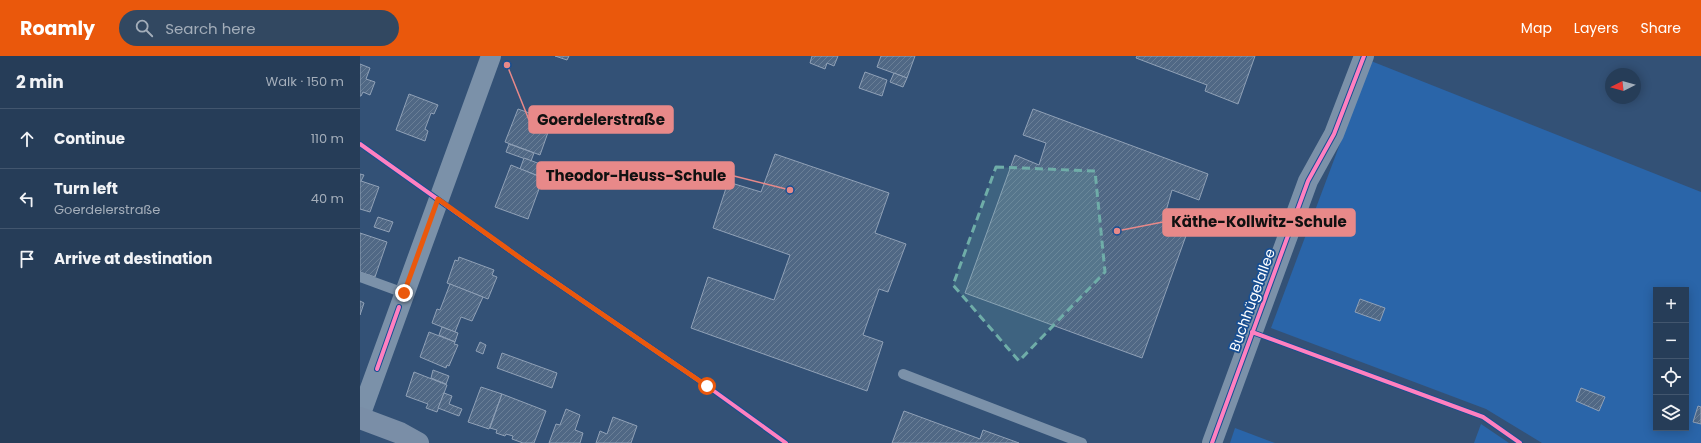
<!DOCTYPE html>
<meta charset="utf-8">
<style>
:root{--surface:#263d58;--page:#324861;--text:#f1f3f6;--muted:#a4aeba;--line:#42566e;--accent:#ea580c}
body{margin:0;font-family:Poppins,sans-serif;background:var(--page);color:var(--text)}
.controls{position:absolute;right:12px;bottom:12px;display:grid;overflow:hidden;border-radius:0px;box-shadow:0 2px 10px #0003}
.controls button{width:36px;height:36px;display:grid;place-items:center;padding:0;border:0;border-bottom:1px solid var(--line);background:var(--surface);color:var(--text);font:20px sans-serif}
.compass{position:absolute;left:1245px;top:12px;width:36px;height:36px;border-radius:50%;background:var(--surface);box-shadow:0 2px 10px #0003;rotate:264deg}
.stop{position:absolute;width:12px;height:12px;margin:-9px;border:3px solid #ea580c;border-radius:50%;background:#fff}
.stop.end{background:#ea580c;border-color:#fff;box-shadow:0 1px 4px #0008}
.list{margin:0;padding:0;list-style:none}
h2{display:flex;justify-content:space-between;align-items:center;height:52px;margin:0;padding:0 16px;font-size:17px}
h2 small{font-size:13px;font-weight:400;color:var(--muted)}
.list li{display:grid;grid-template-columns:26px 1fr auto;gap:12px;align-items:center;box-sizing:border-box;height:60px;padding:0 16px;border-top:1px solid var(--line)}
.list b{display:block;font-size:15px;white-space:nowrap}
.list p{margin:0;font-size:13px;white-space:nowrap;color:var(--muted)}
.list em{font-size:13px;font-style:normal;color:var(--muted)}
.icon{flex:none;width:22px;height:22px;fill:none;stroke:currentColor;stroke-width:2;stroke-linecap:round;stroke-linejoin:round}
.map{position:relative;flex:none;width:1341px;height:387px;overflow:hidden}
header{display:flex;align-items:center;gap:24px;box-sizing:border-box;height:56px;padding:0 20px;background:var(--accent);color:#fff}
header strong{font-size:19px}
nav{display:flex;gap:22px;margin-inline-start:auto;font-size:14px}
.search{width:280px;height:36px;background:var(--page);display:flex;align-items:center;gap:10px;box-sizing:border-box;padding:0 14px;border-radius:22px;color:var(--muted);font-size:15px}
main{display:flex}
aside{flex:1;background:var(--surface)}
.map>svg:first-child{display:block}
.green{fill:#2a65a9;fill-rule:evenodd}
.building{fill:url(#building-hatch);stroke:#90a1b7}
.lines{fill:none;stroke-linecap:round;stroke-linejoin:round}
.service{stroke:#7b91a9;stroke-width:10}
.minor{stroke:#7b91a9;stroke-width:20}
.primary{stroke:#7a8ea7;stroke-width:22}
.cycleway-casing{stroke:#174e92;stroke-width:6}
.cycleway{stroke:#ff80c0;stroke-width:4}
.route{stroke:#ea580c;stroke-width:5}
.marked{fill:#6fada8;fill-opacity:0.2;stroke:#6fada8;stroke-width:3;stroke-dasharray:8 5;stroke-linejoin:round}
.labels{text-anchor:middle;stroke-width:3.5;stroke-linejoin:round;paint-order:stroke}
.street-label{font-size:14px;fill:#fff;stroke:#174e92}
.leader{fill:none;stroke:#e88989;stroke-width:1.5}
.callout-dot{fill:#e88989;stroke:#174e92;stroke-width:1.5}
.callout{fill:#e88989;stroke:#e88989;stroke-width:1.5}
.callout-label{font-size:15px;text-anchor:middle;font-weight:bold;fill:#111}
</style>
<header>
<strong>Roamly</strong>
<div class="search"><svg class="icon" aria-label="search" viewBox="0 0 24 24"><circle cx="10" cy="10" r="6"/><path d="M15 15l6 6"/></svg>Search here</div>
<nav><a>Map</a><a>Layers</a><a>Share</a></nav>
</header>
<main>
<aside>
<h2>2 min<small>Walk · 150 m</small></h2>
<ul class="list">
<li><svg class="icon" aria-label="ahead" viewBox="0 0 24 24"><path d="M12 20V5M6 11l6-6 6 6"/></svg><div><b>Continue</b></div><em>110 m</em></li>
<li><svg class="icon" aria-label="left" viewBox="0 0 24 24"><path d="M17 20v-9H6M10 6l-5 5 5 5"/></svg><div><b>Turn left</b><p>Goerdelerstraße</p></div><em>40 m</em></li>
<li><svg class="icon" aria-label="arrive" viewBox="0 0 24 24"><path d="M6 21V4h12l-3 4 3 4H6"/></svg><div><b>Arrive at destination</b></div></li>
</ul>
</aside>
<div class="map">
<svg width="1341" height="387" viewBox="0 0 1341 387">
<defs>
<pattern id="building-hatch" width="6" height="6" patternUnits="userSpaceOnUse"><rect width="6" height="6" fill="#506885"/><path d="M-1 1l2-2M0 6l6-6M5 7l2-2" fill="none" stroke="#6a7f97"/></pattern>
</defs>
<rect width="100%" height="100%" fill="#335176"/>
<g class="green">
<path d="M1011 5 1341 136V387H1182L1126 353 911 272ZM1296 234H1326V372H1296Z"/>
<polygon points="1121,368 1149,387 1114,387"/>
<polygon points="875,372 915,387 870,387"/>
</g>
<g class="building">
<polygon points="195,0 209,0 207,4"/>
<polygon points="452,0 478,0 474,10 467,7 465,13 450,7"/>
<polygon points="521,0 555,0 547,22 517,11"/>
<polygon points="777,0 895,0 878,48 845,35 847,29 776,2"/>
<polygon points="0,8 10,12 6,23 15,26 10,39 3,36 1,40 0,40"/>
<polygon points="505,16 527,24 522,40 499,32"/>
<polygon points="534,17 547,22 543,31 530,26"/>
<polygon points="49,38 78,49 74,58 71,57 65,73 68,75 65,85 36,74"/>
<polygon points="158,53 192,65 180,99 145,86"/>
<polygon points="673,53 848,118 839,144 812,134 806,155 832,163 782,302 605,237 655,99 679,109 686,87 663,79"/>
<polygon points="149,88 174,97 171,105 146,96"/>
<polygon points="415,98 529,137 515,177 546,188 528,236 519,233 503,279 523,286 507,335 331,272 348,221 414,244 430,199 353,172 368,126 401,136"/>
<polygon points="164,102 191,112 187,123 160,113"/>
<polygon points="151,109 183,122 168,163 135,151"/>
<polygon points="0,118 4,119 1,125 19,131 10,156 0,153"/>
<polygon points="18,161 33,166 29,176 14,171"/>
<polygon points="0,177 27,186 15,221 0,216"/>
<polygon points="99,201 134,214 132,219 137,221 128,243 87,227 95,204 98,205"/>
<polygon points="90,228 123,241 112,265 101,261 95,276 72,267 77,253 80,254"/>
<polygon points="1000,243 1025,252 1020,265 995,256"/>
<polygon points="0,245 4,247 0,259"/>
<polygon points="82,271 98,277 95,286 79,279"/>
<polygon points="69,276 95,286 94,288 98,289 89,310 87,309 86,312 60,301"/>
<polygon points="120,286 126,289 123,298 116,295"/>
<polygon points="142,297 197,317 192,332 137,312"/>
<polygon points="73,314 89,320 86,328 71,322"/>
<polygon points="54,316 87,329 77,356 66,352 68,348 46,340"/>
<polygon points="121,331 142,338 129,373 108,366"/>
<polygon points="1221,332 1245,341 1239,355 1216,345"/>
<polygon points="84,337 92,340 89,348 102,353 99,360 78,352"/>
<polygon points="142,338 186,355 174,387 163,387 152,383 153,380 146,378 145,380 136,377 137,374 130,372"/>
<polygon points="1338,350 1341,351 1341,368 1333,366"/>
<polygon points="206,353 220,359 215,374 223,377 220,387 189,387 196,368 200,369"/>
<polygon points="544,355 620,383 623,374 659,387 532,387"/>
<polygon points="253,361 277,370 271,387 236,387 240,375 247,378"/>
</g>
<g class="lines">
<g class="service">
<polyline points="0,221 44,237"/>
<polyline points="543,318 722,387"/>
</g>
<g class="minor">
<polyline points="0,360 131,0"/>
<polyline points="852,387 948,125 974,78 1004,0"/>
</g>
<polyline class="primary" points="0,362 40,377 58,387"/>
<g class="cycleway-casing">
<g id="cycleway">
<polyline points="0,88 163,204 347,330 426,387"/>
<polyline points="892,276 1123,361 1160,387"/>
<polyline points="17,313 39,251"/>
<polyline points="852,387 948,125 974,78 1004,0"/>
</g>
</g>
<use href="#cycleway" class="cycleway"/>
</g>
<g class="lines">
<polyline class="route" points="44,237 78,143 163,204 347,330"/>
</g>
<path class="marked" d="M636 111 735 115 745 216 659 305 593 229Z"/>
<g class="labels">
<g class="street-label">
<text transform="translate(892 244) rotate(-70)" y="5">Buchhügelallee</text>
</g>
</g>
<path class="leader" d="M147 9L169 64M430 134L374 120M757 175L803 166"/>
<g class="callout-dot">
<circle cx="147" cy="9" r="4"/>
<circle cx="430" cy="134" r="4"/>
<circle cx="757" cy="175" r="4"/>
</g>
<g class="callout">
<rect x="169" y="50" width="144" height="27" rx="4"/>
<rect x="177" y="106" width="197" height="27" rx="4"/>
<rect x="803" y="153" width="192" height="27" rx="4"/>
</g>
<g class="callout-label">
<text x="241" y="69">Goerdelerstraße</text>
<text x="276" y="125">Theodor-Heuss-Schule</text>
<text x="899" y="171">Käthe-Kollwitz-Schule</text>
</g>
</svg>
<div class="controls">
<button>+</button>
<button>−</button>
<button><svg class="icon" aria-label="locate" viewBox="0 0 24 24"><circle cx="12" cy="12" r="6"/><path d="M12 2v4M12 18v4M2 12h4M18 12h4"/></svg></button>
<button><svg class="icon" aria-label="layers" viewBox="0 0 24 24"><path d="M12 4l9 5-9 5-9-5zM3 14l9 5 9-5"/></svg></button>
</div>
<svg class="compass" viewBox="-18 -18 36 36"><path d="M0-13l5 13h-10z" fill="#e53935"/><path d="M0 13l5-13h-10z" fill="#a4aeba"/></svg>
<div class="stop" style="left:347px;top:330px"></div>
<div class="stop end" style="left:44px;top:237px"></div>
</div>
</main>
